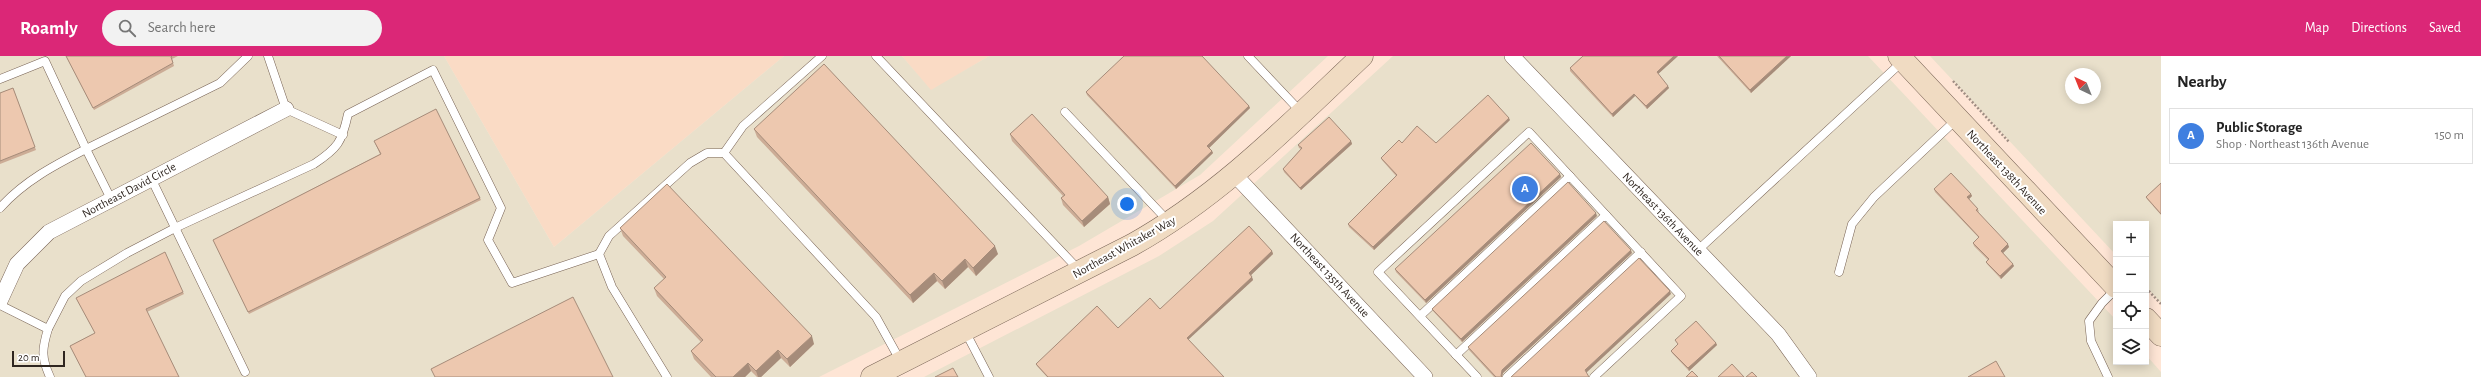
<!DOCTYPE html>
<meta charset="utf-8">
<style>
:root{--surface:#fff;--page:#f2f2f2;--text:#222;--muted:#767676;--line:#e0e0e0;--accent:#db2777}
body{margin:0;font-family:"Alegreya Sans",sans-serif;background:var(--page);color:var(--text)}
.controls{position:absolute;right:12px;bottom:12px;display:grid;overflow:hidden;border-radius:0px;box-shadow:0 2px 10px #0003}
.controls button{width:36px;height:36px;display:grid;place-items:center;padding:0;border:0;border-bottom:1px solid var(--line);background:var(--surface);color:var(--text);font:20px sans-serif}
.compass{position:absolute;left:2065px;top:12px;width:36px;height:36px;border-radius:50%;background:var(--surface);box-shadow:0 2px 10px #0003;rotate:317deg}
.scale{position:absolute;left:12px;bottom:10px;width:53px;box-sizing:border-box;padding-left:4px;border:2px solid #2f2620;border-top:0;font-size:11px;line-height:14px;white-space:nowrap;color:#2f2620;-webkit-text-stroke:3px #fff;paint-order:stroke}
.you{position:absolute;left:1127px;top:148px;width:14px;height:14px;margin:-10px;border:3px solid #fff;border-radius:50%;background:#1a73e8;box-shadow:0 0 0 6px #1a73e833}
.badge{display:grid;place-items:center;width:26px;height:26px;border-radius:50%;background:var(--accent);color:#fff;font-size:13px;font-weight:700}
.pin{position:absolute;translate:-50% -50%;border:2px solid #fff;box-shadow:0 1px 4px #0006}
.list{margin:0;padding:0;list-style:none}
h2{display:flex;justify-content:space-between;align-items:center;height:52px;margin:0;padding:0 16px;font-size:17px}
h2 small{font-size:13px;font-weight:400;color:var(--muted)}
.list li{display:grid;grid-template-columns:26px 1fr auto;gap:12px;align-items:center;box-sizing:border-box;height:56px;margin:0 8px 8px;padding:0 8px;border:1px solid var(--line);border-radius:0px}
.list b{display:block;font-size:15px;white-space:nowrap}
.list p{margin:0;font-size:13px;white-space:nowrap;color:var(--muted)}
.list em{font-size:13px;font-style:normal;color:var(--muted)}
.icon{flex:none;width:22px;height:22px;fill:none;stroke:currentColor;stroke-width:2;stroke-linecap:round;stroke-linejoin:round}
.map{position:relative;flex:none;width:2161px;height:321px;overflow:hidden}
header{display:flex;align-items:center;gap:24px;box-sizing:border-box;height:56px;padding:0 20px;background:var(--accent);color:#fff}
header strong{font-size:19px}
nav{display:flex;gap:22px;margin-inline-start:auto;font-size:14px}
.search{width:280px;height:36px;background:var(--page);display:flex;align-items:center;gap:10px;box-sizing:border-box;padding:0 14px;border-radius:22px;color:var(--muted);font-size:15px}
main{display:flex}
aside{flex:1;background:var(--surface)}
.map>svg:first-child{display:block}
.built{fill:#fadbc5}
.industrial{fill:#e9e0cb;fill-rule:evenodd}
.lines{fill:none;stroke-linecap:round;stroke-linejoin:round}
.lane-casing{stroke:#776254;stroke-width:9}
.street-casing{stroke:#776254;stroke-width:16}
.secondary-casing{stroke:#776254;stroke-width:23}
.path{stroke:#a08e83;stroke-width:2.5;stroke-dasharray:2 2;stroke-linecap:butt}
.lane{stroke:#fff;stroke-width:8}
.street{stroke:#fff;stroke-width:15}
.secondary{stroke:#f0dbc2;stroke-width:22}
.wall{fill:#ccac96}
.shaded-wall{fill:#a68c7a}
.building{fill:#edc8af;stroke:#a68c7a}
.labels{text-anchor:middle;stroke-width:4;stroke-linejoin:round;paint-order:stroke}
.street-label{font-size:12px;fill:#2f2620;stroke:#fff}
</style>
<header>
<strong>Roamly</strong>
<div class="search"><svg class="icon" aria-label="search" viewBox="0 0 24 24"><circle cx="10" cy="10" r="6"/><path d="M15 15l6 6"/></svg>Search here</div>
<nav><a>Map</a><a>Directions</a><a>Saved</a></nav>
</header>
<main>
<div class="map">
<svg width="2161" height="321" viewBox="0 0 2161 321">
<rect width="100%" height="100%" fill="#fee5d5"/>
<g class="built">
<polygon points="444,0 784,0 554,191"/>
<polygon points="902,0 989,0 931,35"/>
</g>
<g class="industrial">
<polygon points="0,0 444,0 554,191 784,0 902,0 931,34 989,0 1328,0 1200,119 1079,190 819,321 0,321"/>
<polygon points="1393,0 1868,0 2116,264 2116,306 2146,306 2146,299 2161,316 2161,321 924,321 1159,200 1213,165"/>
<path d="M1930 0H2161V247L2146 231V168H2116V199ZM2071 18H2095V42H2071Z"/>
</g>
<g class="lines">
<g class="lane-casing">
<g id="lane">
<polyline points="268,0 286,53 343,79"/>
<polyline points="822,0 743,70 724,97 876,261 901,306"/>
<polyline points="876,0 1079,214"/>
<polyline points="1248,0 1301,56"/>
<polyline points="0,23 45,5 86,93 220,27 248,0"/>
<polyline points="1065,56 1169,166"/>
<polyline points="151,122 245,316"/>
<path d="M0 152C24 125 55 109 86 93L111 143"/>
<polyline points="1698,194 1903,5"/>
<polyline points="1839,216 1852,168 1874,141 1957,63"/>
<path d="M0 249 48 273C42 293 41 301 50 321"/>
<polyline points="1420,260 1570,120"/>
<path d="M48 273 65 240 81 225 127 197 177 171 314 108C338 92 342 86 348 58L433 14 501 152 488 184 512 227 599 198"/>
<polyline points="965,275 989,321"/>
<polyline points="1456,299 1606,159"/>
<polyline points="667,321 612,231 599,198 609,180 690,107 707,97 724,97"/>
<polyline points="1477,321 1378,216 1529,76 1681,240 1594,321"/>
<polyline points="1507,321 1641,196"/>
<polyline points="2108,321 2091,285 2089,265 2102,247 2116,233"/>
</g>
</g>
<g class="street-casing">
<g id="street">
<polyline points="1512,0 1778,278 1809,321"/>
<polyline points="1234,118 1425,321"/>
<polyline points="0,245 17,208 49,176 286,53"/>
</g>
</g>
<g class="secondary-casing">
<g id="secondary">
<polyline points="1899,0 2116,231"/>
<polyline points="2146,263 2161,279"/>
<path d="M872 321 1132 189C1220 140 1290 68 1362 0"/>
</g>
</g>
<g class="path">
<polyline points="1953,25 2009,86"/>
<polyline points="2146,232 2161,248"/>
</g>
<use href="#lane" class="lane"/>
<use href="#street" class="street"/>
<use href="#secondary" class="secondary"/>
</g>
<g class="wall">
<polygon points="66,0 178,0 172,3 174,10 94,54"/>
<polygon points="1583,0 1678,0 1658,18 1669,32 1647,53 1635,40 1613,61 1570,15 1570,12"/>
<polygon points="1717,0 1791,0 1751,37"/>
<polygon points="13,32 36,94 0,108 0,37"/>
<polygon points="1086,36 1249,50 1250,52 1209,92 1212,95 1213,97 1176,133 1087,39"/>
<polygon points="1510,64 1374,194 1349,171 1348,168 1396,120 1382,104 1381,102 1402,87 1436,87"/>
<polygon points="754,73 998,198 976,220 968,211 945,233 937,225 913,247 757,81"/>
<polygon points="1010,78 1108,141 1110,148 1084,171 1063,149 1061,142 1063,140 1012,85"/>
<polygon points="374,85 480,142 481,144 249,258 213,184 380,98"/>
<polygon points="1351,85 1352,88 1301,134 1284,116 1283,113 1301,93 1299,92 1298,89"/>
<polygon points="1560,118 1561,121 1426,247 1396,216 1395,213"/>
<polygon points="2161,127 2161,159 2147,143 2146,141"/>
<polygon points="1934,133 1971,138 1972,140 1969,143 1979,155 1978,156 2009,191 2003,197 2014,210 2001,223 1987,208 1986,206 1988,204 1974,190 1973,187 1979,182 1935,136"/>
<polygon points="1597,160 1462,286 1433,255 1432,253"/>
<polygon points="620,172 814,288 790,311 781,302 761,321 757,321 751,315 745,321 711,321 694,303 691,295 701,286 657,240 654,232 664,223 623,180"/>
<polygon points="1272,195 1273,198 1251,219 1253,224 1188,283 1224,321 1047,321 1037,310 1036,308 1160,253"/>
<polygon points="1632,197 1503,317 1502,321 1494,321 1469,294 1468,291"/>
<polygon points="183,236 184,238 147,256 179,321 86,321 70,290 95,277 76,242"/>
<polygon points="1675,284 1716,287 1717,289 1689,315 1672,297 1671,295 1678,288"/>
</g>
<g class="shaded-wall">
<polygon points="1674,0 1678,0 1657,19 1657,16"/>
<polygon points="1787,0 1791,0 1751,37 1750,34"/>
<polygon points="1668,30 1669,32 1647,53 1646,50"/>
<polygon points="1634,38 1635,40 1613,61 1612,58"/>
<polygon points="1249,50 1250,52 1208,93 1207,90"/>
<polygon points="1509,62 1510,64 1374,194 1373,191"/>
<polygon points="1351,85 1352,88 1301,134 1300,132"/>
<polygon points="1212,95 1213,97 1176,133 1175,130"/>
<polygon points="1560,118 1561,121 1426,247 1425,244"/>
<polygon points="1971,138 1972,140 1968,144 1967,141"/>
<polygon points="1108,141 1110,148 1084,171 1082,165"/>
<polygon points="1596,157 1597,160 1462,286 1461,283"/>
<polygon points="2008,188 2009,191 2002,198 2001,195"/>
<polygon points="995,190 998,198 976,220 973,212"/>
<polygon points="1631,194 1632,197 1503,317 1502,321 1501,320 1502,314"/>
<polygon points="1272,195 1273,198 1250,220 1249,217"/>
<polygon points="965,203 968,211 945,233 942,225"/>
<polygon points="2013,208 2014,210 2001,223 2000,220"/>
<polygon points="934,217 937,225 913,247 910,239"/>
<polygon points="1252,221 1253,224 1188,284 1187,282"/>
<polygon points="1670,235 1671,238 1586,317 1585,314"/>
<polygon points="812,280 814,288 790,311 787,303"/>
<polygon points="1716,287 1717,289 1689,315 1688,312"/>
<polygon points="778,294 781,302 761,321 758,321 756,315"/>
<polygon points="748,307 751,315 745,321 733,321"/>
</g>
<g class="building">
<polygon points="66,0 172,0 171,1 173,7 93,52"/>
<polygon points="1124,0 1202,0 1249,50 1207,90 1212,95 1175,130 1086,36"/>
<polygon points="1583,0 1674,0 1657,16 1668,30 1646,50 1634,38 1612,58 1570,12"/>
<polygon points="1719,0 1787,0 1750,34"/>
<polygon points="824,8 995,190 973,212 965,203 942,225 934,217 910,239 754,73"/>
<polygon points="13,32 35,91 0,105 0,37"/>
<polygon points="1488,39 1509,62 1373,191 1348,168 1397,119 1381,102 1399,84 1402,87 1417,70 1436,87"/>
<polygon points="436,53 480,142 248,256 213,184 381,98 374,85"/>
<polygon points="1032,58 1108,141 1082,165 1061,142 1065,139 1010,78"/>
<polygon points="1329,61 1351,85 1300,132 1283,113 1302,92 1298,89"/>
<polygon points="1531,87 1560,118 1425,244 1395,213"/>
<polygon points="1951,117 1971,138 1967,141 1978,153 1976,154 2008,188 2001,195 2013,208 2000,220 1986,206 1989,203 1973,187 1979,181 1934,133"/>
<polygon points="1568,126 1596,157 1461,283 1432,253"/>
<polygon points="2161,127 2161,158 2146,141"/>
<polygon points="667,128 812,280 787,303 778,294 756,315 748,307 733,321 716,321 691,295 703,284 654,232 666,221 620,172"/>
<polygon points="1604,165 1631,194 1502,314 1501,320 1502,321 1496,321 1468,291"/>
<polygon points="1249,170 1272,195 1249,217 1252,221 1187,282 1224,321 1048,321 1036,308 1097,250 1118,272 1150,242 1160,253"/>
<polygon points="165,196 183,236 146,253 179,321 86,321 70,290 95,277 76,242"/>
<polygon points="1639,202 1670,235 1585,314 1589,321 1511,321"/>
<polygon points="573,241 613,321 435,321 431,313"/>
<polygon points="1696,265 1716,287 1688,312 1671,295 1678,288 1675,284"/>
<polygon points="1996,305 2005,321 1968,321"/>
<polygon points="1732,308 1744,321 1718,321"/>
<polygon points="953,312 958,321 935,321"/>
<polygon points="1692,315 1698,321 1686,321"/>
<polygon points="1752,316 1757,321 1746,321"/>
</g>
<g class="labels">
<g class="street-label">
<text transform="translate(2007 116) rotate(47)" y="4">Northeast 138th Avenue</text>
<text transform="translate(129 134) rotate(-28)" y="4">Northeast David Circle</text>
<text transform="translate(1663 158) rotate(46)" y="4">Northeast 136th Avenue</text>
<text transform="translate(1124 191) rotate(-29)" y="4">Northeast Whitaker Way</text>
<text transform="translate(1330 219) rotate(47)" y="4">Northeast 135th Avenue</text>
</g>
</g>
</svg>
<div class="controls">
<button>+</button>
<button>−</button>
<button><svg class="icon" aria-label="locate" viewBox="0 0 24 24"><circle cx="12" cy="12" r="6"/><path d="M12 2v4M12 18v4M2 12h4M18 12h4"/></svg></button>
<button><svg class="icon" aria-label="layers" viewBox="0 0 24 24"><path d="M12 4l9 5-9 5-9-5zM3 14l9 5 9-5"/></svg></button>
</div>
<svg class="compass" viewBox="-18 -18 36 36"><path d="M0-13l5 13h-10z" fill="#e53935"/><path d="M0 13l5-13h-10z" fill="#767676"/></svg>
<div class="scale">20 m</div>
<div class="you"></div>
<div class="pin badge" style="left:1525px;top:133px;background:#3f7fe0">A</div>
</div>
<aside>
<h2>Nearby<small></small></h2>
<ul class="list">
<li><span class="badge" style="background:#3f7fe0">A</span><div><b>Public Storage</b><p>Shop · Northeast 136th Avenue</p></div><em>150 m</em></li>
</ul>
</aside>
</main>
